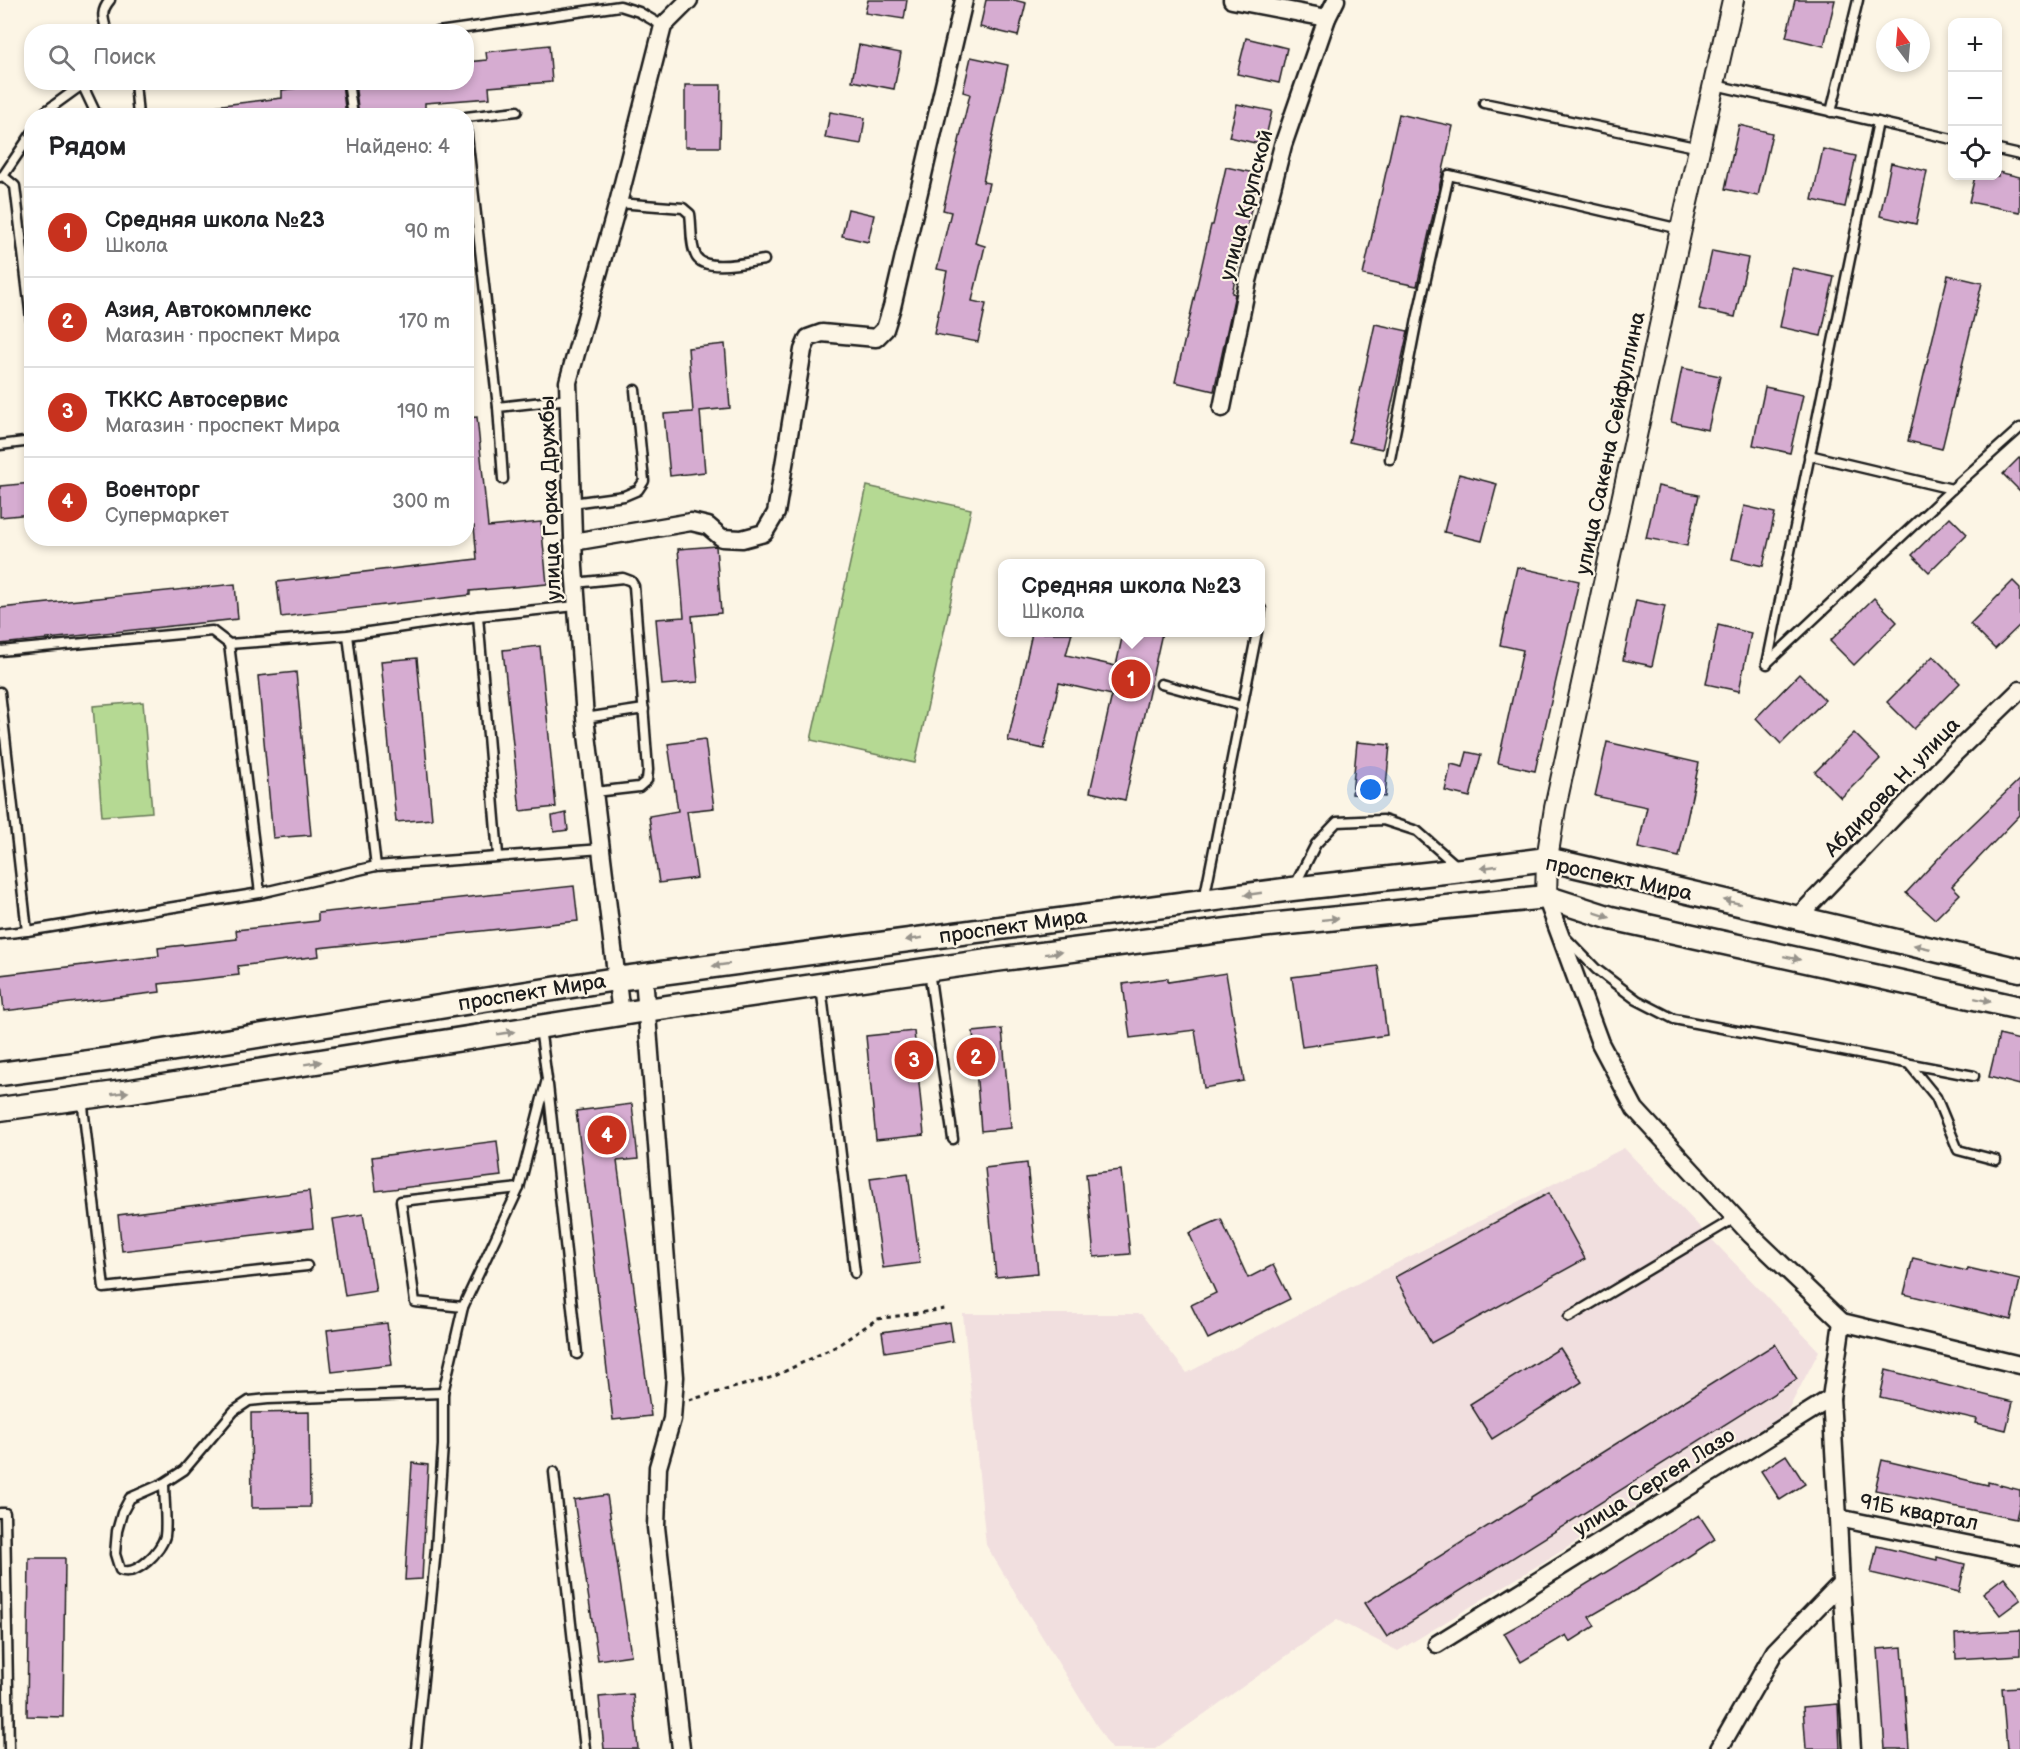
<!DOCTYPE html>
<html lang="ru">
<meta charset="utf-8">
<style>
:root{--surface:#fff;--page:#f6f6f6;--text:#202124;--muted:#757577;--line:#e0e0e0;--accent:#c8321e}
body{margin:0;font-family:"Balsamiq Sans",sans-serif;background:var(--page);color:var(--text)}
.controls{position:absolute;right:18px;top:18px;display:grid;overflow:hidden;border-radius:12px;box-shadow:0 3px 9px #0003}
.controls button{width:54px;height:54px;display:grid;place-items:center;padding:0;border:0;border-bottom:2px solid var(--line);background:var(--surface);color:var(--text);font:30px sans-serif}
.compass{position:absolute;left:1876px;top:18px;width:54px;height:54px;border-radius:50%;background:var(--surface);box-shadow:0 3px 9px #0003;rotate:344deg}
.you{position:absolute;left:1371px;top:790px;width:21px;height:21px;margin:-15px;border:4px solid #fff;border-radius:50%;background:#1a73e8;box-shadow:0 0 0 9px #1a73e833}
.badge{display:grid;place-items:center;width:39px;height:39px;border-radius:50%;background:var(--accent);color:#fff;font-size:20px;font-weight:700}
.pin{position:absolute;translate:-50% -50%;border:3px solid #fff;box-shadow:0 2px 6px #0006}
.popup{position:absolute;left:998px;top:559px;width:267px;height:78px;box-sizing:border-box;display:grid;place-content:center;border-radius:12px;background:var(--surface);filter:drop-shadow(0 2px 4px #0005);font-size:20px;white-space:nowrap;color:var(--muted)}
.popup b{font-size:22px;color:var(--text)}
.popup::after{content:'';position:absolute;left:50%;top:100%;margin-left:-12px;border:12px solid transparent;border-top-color:var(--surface)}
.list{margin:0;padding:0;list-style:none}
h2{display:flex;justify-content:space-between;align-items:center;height:78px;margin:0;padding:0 24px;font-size:26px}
h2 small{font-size:20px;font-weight:400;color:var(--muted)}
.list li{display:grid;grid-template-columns:39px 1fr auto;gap:18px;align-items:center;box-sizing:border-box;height:90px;padding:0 24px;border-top:2px solid var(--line)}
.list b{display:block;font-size:22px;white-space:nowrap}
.list p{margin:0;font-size:20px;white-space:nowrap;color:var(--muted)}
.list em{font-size:20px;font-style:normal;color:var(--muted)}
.icon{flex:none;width:33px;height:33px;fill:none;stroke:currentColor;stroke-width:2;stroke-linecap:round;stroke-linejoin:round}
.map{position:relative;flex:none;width:2020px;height:1749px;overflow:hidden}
.search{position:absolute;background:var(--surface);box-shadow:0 3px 9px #0003;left:24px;top:24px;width:450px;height:66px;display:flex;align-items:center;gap:15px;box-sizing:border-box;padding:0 21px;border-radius:24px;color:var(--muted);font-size:22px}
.panel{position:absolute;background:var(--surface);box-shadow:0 3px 9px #0003;left:24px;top:108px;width:450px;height:438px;border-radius:24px}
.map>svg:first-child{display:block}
.built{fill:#f1dfdf}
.green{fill:#b5d993;stroke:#687a58;stroke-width:1.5}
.building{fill:#d6acd1;stroke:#1c1c1c;stroke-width:1.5}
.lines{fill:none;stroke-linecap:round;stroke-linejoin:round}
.service-casing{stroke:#1c1c1c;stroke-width:13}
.minor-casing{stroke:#1c1c1c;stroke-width:21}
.tertiary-casing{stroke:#1c1c1c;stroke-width:24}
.secondary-casing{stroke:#1c1c1c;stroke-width:27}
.path{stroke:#1c1c1c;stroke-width:3;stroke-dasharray:4.5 4.5;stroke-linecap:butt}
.service{stroke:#fcf5e5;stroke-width:8}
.minor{stroke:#fcf5e5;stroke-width:16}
.tertiary{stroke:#fcf5e5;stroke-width:20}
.secondary{stroke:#fcf5e5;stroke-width:22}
.oneway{fill:#97938b}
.labels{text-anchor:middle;stroke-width:4.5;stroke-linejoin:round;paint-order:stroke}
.street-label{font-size:21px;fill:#1c1c1c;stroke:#fcf5e5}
</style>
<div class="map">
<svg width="2020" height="1749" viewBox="0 0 2020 1749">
<rect width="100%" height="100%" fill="#fcf5e5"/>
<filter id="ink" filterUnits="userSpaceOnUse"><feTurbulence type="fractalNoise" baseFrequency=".0167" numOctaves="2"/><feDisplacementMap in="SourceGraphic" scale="12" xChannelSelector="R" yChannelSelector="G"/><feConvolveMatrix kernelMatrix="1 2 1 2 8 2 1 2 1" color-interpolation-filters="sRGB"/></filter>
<g filter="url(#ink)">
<polygon class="built" points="1624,1148 1819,1351 1786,1414 1398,1651 1337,1620 1155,1749 1111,1749 986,1545 963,1314 1141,1314 1187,1373 1383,1270"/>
<g class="green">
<polygon points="867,486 971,509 915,763 811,740"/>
<polygon points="143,702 152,812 102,816 93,706"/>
</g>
<g class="building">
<polygon points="868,0 907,0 904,19 865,13"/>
<polygon points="986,0 1014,0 1026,3 1018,36 980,27"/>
<polygon points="1795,0 1835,0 1824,46 1786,37"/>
<polygon points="1246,38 1287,48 1279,83 1237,74"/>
<polygon points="549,45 552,82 489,87 490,98 425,103 425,112 388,116 359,116 355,82 466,82 466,62 487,60 486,52"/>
<polygon points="859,45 901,53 894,89 852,81"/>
<polygon points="971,57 1008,65 983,182 989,183 975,243 985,246 972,301 986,304 978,342 934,334 947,271 937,269 951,212 943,210 970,94 963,92"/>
<polygon points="342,83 346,116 214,116 214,106 282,98 282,90"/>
<polygon points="685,85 721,85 720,147 685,147"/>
<polygon points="1237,104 1272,111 1264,145 1229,137"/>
<polygon points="830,112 865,118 861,144 825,138"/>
<polygon points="1399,114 1453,126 1417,286 1363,275"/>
<polygon points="1739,125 1772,133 1758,196 1725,189"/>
<polygon points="1823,149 1856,156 1845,207 1812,200"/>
<polygon points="1891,163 1927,171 1916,224 1880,216"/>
<polygon points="1226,167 1259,174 1232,293 1235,294 1214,391 1175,382 1211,225 1213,225"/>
<polygon points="1998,172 2020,177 2020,212 1969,202 1975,176 1998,176"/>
<polygon points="848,209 874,215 868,242 842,236"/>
<polygon points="1712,251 1748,258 1735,317 1699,309"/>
<polygon points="1792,268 1834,277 1821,336 1780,327"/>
<polygon points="1948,275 1982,283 1942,449 1908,441"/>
<polygon points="1375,324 1408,331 1382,449 1349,442"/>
<polygon points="725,344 730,408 700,411 705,472 670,476 664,414 693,412 688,348"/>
<polygon points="1682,368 1720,376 1708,430 1671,422"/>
<polygon points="1765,387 1803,395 1790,453 1753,445"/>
<polygon points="477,417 488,527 541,522 547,584 470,591 470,595 281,617 277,582 477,559 474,526 466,526 466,418"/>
<polygon points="2020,457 2020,491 2003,474"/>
<polygon points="1459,474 1497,484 1482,541 1444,532"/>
<polygon points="32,483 32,514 0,517 0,486"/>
<polygon points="1658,486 1699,495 1687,546 1646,538"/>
<polygon points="1744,506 1775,513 1763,566 1732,559"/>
<polygon points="1950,517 1967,534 1929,572 1912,555"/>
<polygon points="716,546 721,613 692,616 698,682 662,685 656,619 684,617 678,549"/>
<polygon points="1517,567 1579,581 1535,771 1498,763 1523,650 1500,645"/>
<polygon points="2013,581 2020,588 2020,625 1995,649 1970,624"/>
<polygon points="235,584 238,619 0,644 0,608"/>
<polygon points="1874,598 1897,622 1854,665 1830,641"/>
<polygon points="1636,600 1665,606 1652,666 1623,660"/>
<polygon points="1718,625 1751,633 1739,691 1706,684"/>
<polygon points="1032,633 1072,633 1066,655 1116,666 1123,633 1162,633 1125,800 1090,792 1112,695 1059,683 1044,749 1008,741"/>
<polygon points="540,646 556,807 520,811 503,650"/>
<polygon points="1933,656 1960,683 1914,729 1887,702"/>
<polygon points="417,658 432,819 396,822 381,661"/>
<polygon points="296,672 311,835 273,838 258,676"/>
<polygon points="1799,674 1825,700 1781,744 1756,718"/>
<polygon points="1854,733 1880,759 1841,798 1815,772"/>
<polygon points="705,739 714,808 687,811 697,878 659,883 649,816 678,811 668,744"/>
<polygon points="1357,742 1390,745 1385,797 1352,794"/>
<polygon points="1607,742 1699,763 1679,857 1638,848 1647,807 1595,796"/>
<polygon points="1467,752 1481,755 1470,797 1445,791 1451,764 1463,767"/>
<polygon points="2020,779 2020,815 1952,886 1960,894 1935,919 1906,893 1948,848"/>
<polygon points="566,813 568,830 554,832 552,816"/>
<polygon points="574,886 578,921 318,948 319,956 238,966 239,975 159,984 160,992 4,1011 0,975 159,956 158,948 237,939 236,930 318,921 318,913"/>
<polygon points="1378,966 1387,1035 1302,1047 1292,977"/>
<polygon points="1226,973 1244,1081 1204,1088 1195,1030 1130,1038 1123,984 1168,978 1168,982"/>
<polygon points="1002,1029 1011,1128 981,1131 973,1032"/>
<polygon points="914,1031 924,1135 876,1140 866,1036"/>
<polygon points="1999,1035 2020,1040 2020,1085 1989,1077"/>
<polygon points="632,1104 638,1159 617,1161 651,1416 613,1420 576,1111"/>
<polygon points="497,1141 501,1176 376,1191 372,1157"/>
<polygon points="1027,1163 1038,1273 996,1277 985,1168"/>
<polygon points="1121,1170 1130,1254 1094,1257 1086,1174"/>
<polygon points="908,1173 920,1263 883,1268 870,1178"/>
<polygon points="309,1191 313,1228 122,1251 118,1215"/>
<polygon points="1549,1193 1585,1259 1431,1343 1395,1277"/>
<polygon points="363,1214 376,1291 345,1296 333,1219"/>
<polygon points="1221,1219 1248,1278 1273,1265 1290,1299 1208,1339 1191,1305 1216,1293 1189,1233"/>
<polygon points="1913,1258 1967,1271 1968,1268 2020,1280 2011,1320 1904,1294"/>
<polygon points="950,1322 953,1341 885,1352 882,1332"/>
<polygon points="387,1323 392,1365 332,1372 327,1330"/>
<polygon points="1775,1344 1797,1379 1387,1637 1365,1603 1531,1499 1531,1497"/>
<polygon points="1560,1348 1582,1382 1492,1439 1470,1404"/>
<polygon points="1886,1370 2013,1402 2006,1430 1976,1423 1977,1419 1880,1397"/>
<polygon points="309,1412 310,1507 252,1508 251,1413"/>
<polygon points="1786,1455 1805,1484 1780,1500 1761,1471"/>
<polygon points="1882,1460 1988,1485 1988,1482 2020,1490 2020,1502 2016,1519 1875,1490"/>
<polygon points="412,1463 428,1465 422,1579 405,1580"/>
<polygon points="607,1495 631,1655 598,1660 574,1500"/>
<polygon points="1699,1515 1715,1539 1651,1581 1589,1617 1595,1626 1570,1642 1566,1635 1521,1662 1504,1633 1533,1617"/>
<polygon points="1877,1546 1937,1560 1937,1557 1965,1564 1959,1592 1906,1579 1905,1581 1871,1573"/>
<polygon points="29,1558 65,1558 63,1717 27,1716"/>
<polygon points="2004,1577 2020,1597 2020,1600 2000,1615 1983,1593"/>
<polygon points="2020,1630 2020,1655 1956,1659 1955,1634"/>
<polygon points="1902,1647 1909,1749 1885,1749 1878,1649"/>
<polygon points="2020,1687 2020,1749 2007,1749 2002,1688"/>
<polygon points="633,1694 638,1749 604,1749 599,1697"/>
<polygon points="1838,1704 1840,1749 1806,1749 1803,1707"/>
</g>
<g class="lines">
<g class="service-casing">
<g id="service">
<path d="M107 32C103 18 100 12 110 0"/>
<polyline points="438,32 620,6 639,12 663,26"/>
<polyline points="135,82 138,116"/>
<polyline points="348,82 353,116"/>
<polyline points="82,84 97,116"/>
<polyline points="1715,85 1952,139"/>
<polyline points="1484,103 1700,148"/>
<polyline points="1831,112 1858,0"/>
<polyline points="43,116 46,111 86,82"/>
<polyline points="466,117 517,111"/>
<polyline points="466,127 498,407"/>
<polyline points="1998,150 2020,155"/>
<polyline points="3,176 32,133"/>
<polyline points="0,177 3,176 15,186 32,327"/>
<path d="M618 203 683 208 690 214C692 226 690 245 696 256 704 273 749 262 764 260"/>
<polyline points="0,445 32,441"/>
<polyline points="1809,455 1952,489"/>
<polyline points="1390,459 1417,319 1449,175 1680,229"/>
<polyline points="503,479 498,407 569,399"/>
<polyline points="572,503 624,496 638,490 644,481 635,390"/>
<polyline points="575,583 623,578 631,581 634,586 648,770 647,780 639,787 595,792"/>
<polyline points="478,616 498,855"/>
<polyline points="1260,616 1261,609"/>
<polyline points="348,635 376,866"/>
<polyline points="229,644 260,893"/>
<polyline points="0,651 212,631 229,644 348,635 478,616 576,606"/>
<polyline points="1767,663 1952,489 2020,428"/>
<polyline points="1767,664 1878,122"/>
<polyline points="1161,684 1242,706"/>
<polyline points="0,692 27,931 260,893 376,866 602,849"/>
<polyline points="585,718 644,709"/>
<polyline points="1295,885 1316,844 1337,822 1383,820 1417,831 1457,866"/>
<polyline points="1204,900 1257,632"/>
<polyline points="0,934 27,931"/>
<polyline points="1564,936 1596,969 1637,1000 1674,1019 1974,1076"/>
<polyline points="929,971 953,1139"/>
<polyline points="821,986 855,1273"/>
<polyline points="1909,1064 1936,1097 1958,1150 1996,1160"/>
<polyline points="548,1085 577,1354"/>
<polyline points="82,1098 104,1288 307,1266"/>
<polyline points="463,1307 415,1302 401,1201 519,1188"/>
<polyline points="1569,1317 1735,1218"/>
<polyline points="554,1472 585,1749"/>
<path d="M164 1483C164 1498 167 1521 165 1536 161 1551 137 1577 120 1570L115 1554 117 1531 122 1513 130 1498 164 1483 184 1470 234 1411 249 1401 268 1399 443 1393"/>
<polyline points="0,1513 5,1513 9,1749"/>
<polyline points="416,1749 436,1549 443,1445 443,1393 463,1307 519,1188 547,1079 540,1028"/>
</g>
</g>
<g class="minor-casing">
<g id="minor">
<polyline points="1232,0 1327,18"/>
<polyline points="1222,408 1248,281 1283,145 1327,18 1336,0"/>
<polyline points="573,542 691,522 708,526 722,538 742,539 764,533 776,513 803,350 808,338 822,333 876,338 885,329 892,307 964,0"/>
<polyline points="1546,897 1600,1043 1635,1109 1751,1235 1842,1322"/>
<polyline points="1798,917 1952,756 2020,690"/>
<polyline points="644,976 675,1377 672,1419 658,1467 656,1527 681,1749"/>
<polyline points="621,1014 585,718 574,567 568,382 618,203 663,26 689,0"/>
<polyline points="1831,1398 1838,1518"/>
<polyline points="1841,1583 1852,1749"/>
<polyline points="1437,1644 1831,1398 1842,1322 2020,1365"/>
<polyline points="1719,1749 1775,1651 1841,1583 1838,1518 2020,1555"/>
</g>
</g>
<g class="tertiary-casing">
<polyline id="tertiary" points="1546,897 1547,859 1555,808 1681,229 1733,0"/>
</g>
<g class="secondary-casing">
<g id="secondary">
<polyline points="0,1074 112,1059 616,979 1292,889 1462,870 1547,859 2020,970"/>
<polyline points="0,1109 131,1091 646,1010 995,960 1259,926 1546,897 1611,918 2020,1008"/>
</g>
</g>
<polyline class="path" points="689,1400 773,1377 837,1346 877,1319 945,1309"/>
<use href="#service" class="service"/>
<use href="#minor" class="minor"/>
<use href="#tertiary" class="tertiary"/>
<use href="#secondary" class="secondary"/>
</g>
<defs><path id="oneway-solid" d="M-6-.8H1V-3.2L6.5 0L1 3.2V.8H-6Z" transform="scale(1.5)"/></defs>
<g class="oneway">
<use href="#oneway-solid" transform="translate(1489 867) rotate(172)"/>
<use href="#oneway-solid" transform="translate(1253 894) rotate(172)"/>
<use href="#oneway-solid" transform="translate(1732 902) rotate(-167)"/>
<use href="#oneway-solid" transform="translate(1602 915) rotate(18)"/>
<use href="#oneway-solid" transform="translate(1330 919) rotate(-6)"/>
<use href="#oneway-solid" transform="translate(914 939) rotate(172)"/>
<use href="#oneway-solid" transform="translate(1922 947) rotate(-167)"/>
<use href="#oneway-solid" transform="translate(1053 953) rotate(-7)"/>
<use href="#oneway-solid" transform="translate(1792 958) rotate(12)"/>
<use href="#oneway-solid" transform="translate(721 965) rotate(172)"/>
<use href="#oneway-solid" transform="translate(1983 1000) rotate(12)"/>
<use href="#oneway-solid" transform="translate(506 1033) rotate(-9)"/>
<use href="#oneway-solid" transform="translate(313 1063) rotate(-9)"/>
<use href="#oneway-solid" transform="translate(120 1093) rotate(-8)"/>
</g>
</g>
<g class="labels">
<g class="street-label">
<text transform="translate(1246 205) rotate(-75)" y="7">улица Крупской</text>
<text transform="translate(1610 443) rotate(-78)" y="7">улица Сакена Сейфуллина</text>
<text transform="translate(550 498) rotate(-92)" y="7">улица Горка Дружбы</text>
<text transform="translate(1892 787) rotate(-46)" y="7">Абдирова Н. улица</text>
<text transform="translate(1619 878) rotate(12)" y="7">проспект Мира</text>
<text transform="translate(1013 926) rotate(-8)" y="7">проспект Мира</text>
<text transform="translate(532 992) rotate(-9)" y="7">проспект Мира</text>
<text transform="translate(1654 1482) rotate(-32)" y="7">улица Сергея Лазо</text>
<text transform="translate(1919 1512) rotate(11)" y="7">91Б квартал</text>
</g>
</g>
</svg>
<div class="controls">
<button>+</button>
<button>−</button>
<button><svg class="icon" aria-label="locate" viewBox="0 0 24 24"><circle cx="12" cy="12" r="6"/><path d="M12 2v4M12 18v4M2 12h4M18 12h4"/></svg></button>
</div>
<svg class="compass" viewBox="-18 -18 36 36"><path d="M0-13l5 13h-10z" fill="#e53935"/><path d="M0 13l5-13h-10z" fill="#757577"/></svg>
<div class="you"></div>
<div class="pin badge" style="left:1131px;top:679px">1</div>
<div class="popup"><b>Средняя школа №23</b>Школа</div>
<div class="pin badge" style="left:976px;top:1057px">2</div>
<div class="pin badge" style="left:914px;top:1060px">3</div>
<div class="pin badge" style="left:607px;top:1135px">4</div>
<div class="search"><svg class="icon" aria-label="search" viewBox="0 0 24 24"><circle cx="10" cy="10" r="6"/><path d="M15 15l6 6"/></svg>Поиск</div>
<section class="panel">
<h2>Рядом<small>Найдено: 4</small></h2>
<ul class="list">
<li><span class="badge">1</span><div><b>Средняя школа №23</b><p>Школа</p></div><em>90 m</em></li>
<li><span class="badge">2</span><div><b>Азия, Автокомплекс</b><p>Магазин · проспект Мира</p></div><em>170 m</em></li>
<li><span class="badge">3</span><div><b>ТККС Автосервис</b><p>Магазин · проспект Мира</p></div><em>190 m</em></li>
<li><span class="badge">4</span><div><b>Военторг</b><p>Супермаркет</p></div><em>300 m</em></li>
</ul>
</section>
</div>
